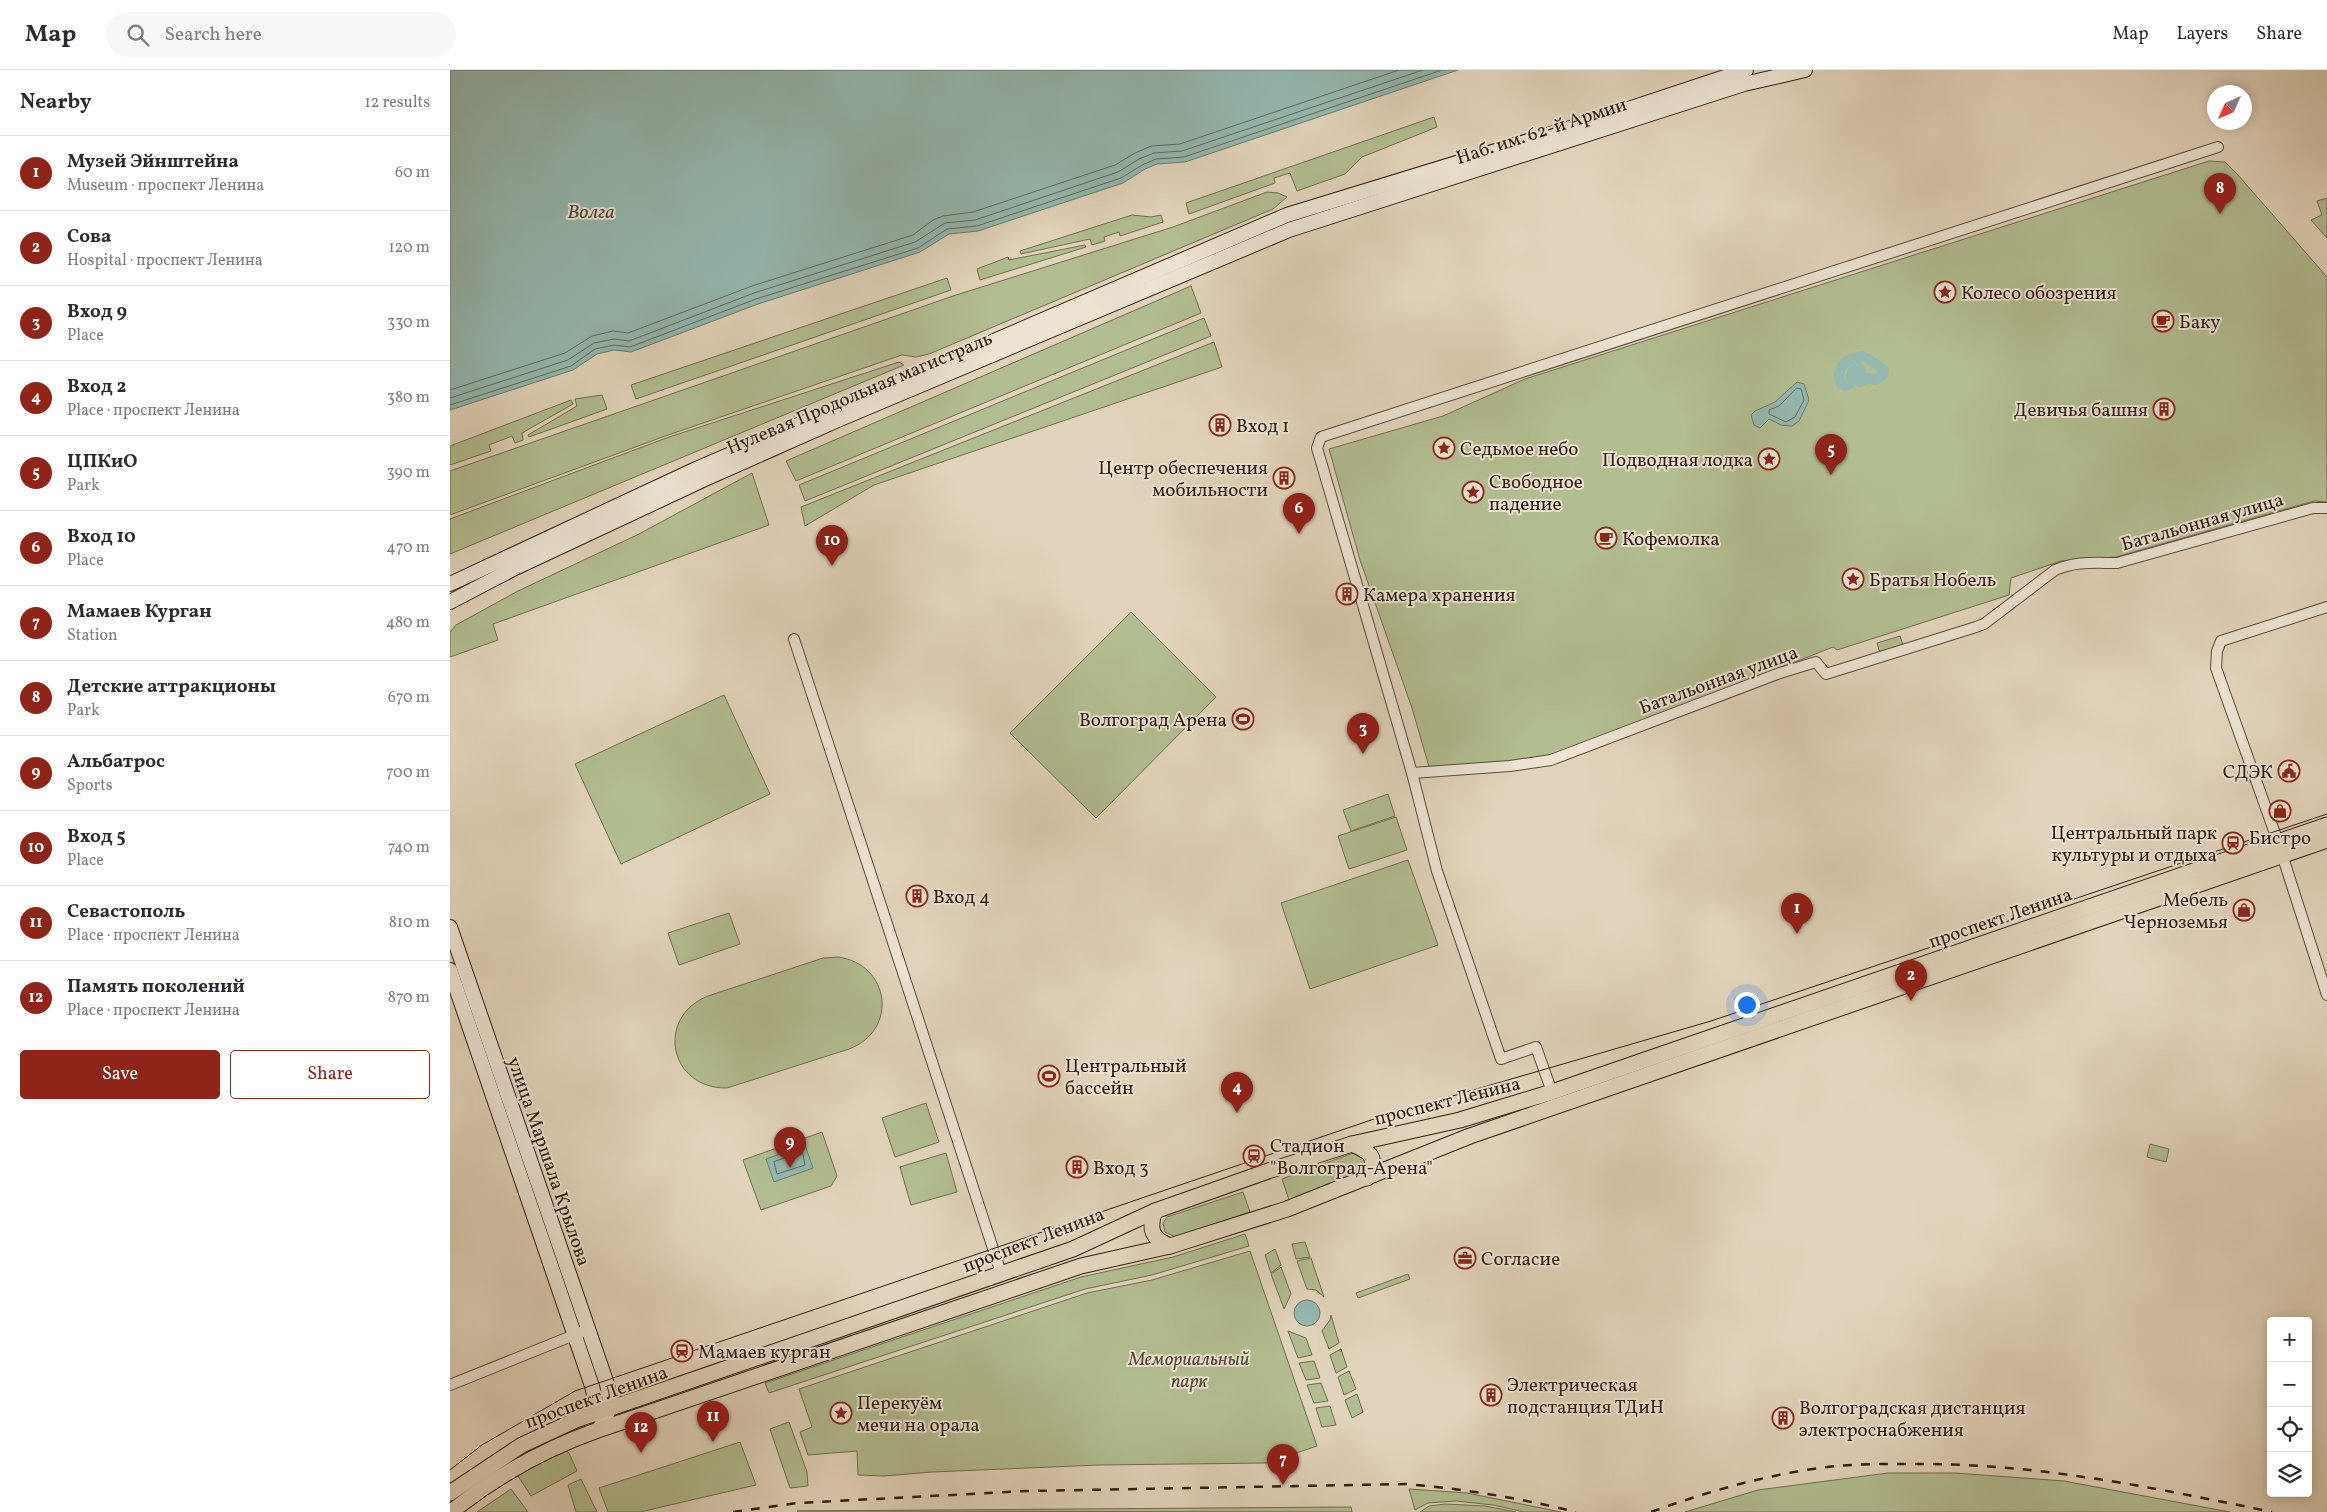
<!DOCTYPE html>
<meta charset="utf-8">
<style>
:root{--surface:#fff;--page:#f7f7f7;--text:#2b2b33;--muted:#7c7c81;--line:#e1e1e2;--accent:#8f2418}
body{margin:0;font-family:Vollkorn,serif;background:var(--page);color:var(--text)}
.controls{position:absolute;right:15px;bottom:15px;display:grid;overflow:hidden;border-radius:5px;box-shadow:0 2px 12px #0003}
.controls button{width:45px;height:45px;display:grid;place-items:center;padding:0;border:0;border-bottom:1px solid var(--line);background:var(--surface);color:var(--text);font:25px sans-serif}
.compass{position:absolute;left:1757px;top:15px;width:45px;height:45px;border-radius:50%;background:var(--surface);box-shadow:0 2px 12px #0003;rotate:225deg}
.you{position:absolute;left:1296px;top:934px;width:18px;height:18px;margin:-12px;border:4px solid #fff;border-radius:50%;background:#1a73e8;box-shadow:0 0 0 8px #1a73e833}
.badge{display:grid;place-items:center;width:32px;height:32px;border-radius:50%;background:var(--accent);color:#fff;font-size:16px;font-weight:700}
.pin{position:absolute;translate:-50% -41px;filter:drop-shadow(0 1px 2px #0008)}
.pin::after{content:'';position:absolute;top:26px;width:18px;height:15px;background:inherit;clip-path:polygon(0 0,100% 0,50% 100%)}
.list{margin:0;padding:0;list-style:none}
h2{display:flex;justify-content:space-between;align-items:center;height:65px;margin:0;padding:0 20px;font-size:21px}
h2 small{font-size:16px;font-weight:400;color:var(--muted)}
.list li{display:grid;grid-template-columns:32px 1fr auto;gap:15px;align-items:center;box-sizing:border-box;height:75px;padding:0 20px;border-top:1px solid var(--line)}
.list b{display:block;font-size:19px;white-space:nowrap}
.list p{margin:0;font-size:16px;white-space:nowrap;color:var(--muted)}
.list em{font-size:16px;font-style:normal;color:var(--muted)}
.actions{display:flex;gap:10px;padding:15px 20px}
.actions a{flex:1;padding:11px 0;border:1px solid var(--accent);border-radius:5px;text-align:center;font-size:18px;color:var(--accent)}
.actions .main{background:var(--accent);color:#fff}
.icon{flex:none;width:28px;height:28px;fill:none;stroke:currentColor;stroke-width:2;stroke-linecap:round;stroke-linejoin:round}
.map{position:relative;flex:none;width:1877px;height:1442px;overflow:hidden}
header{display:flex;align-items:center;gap:30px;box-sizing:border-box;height:70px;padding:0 25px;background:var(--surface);border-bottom:1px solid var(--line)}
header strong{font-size:24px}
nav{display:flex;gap:28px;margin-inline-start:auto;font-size:18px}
.search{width:350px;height:45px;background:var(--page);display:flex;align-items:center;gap:12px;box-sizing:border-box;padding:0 18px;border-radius:28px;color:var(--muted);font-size:19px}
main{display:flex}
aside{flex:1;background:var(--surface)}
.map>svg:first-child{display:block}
.green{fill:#b2bd91;stroke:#706d50}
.water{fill:#95b8b0;stroke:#6c7a70}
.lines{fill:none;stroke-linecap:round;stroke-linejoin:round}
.shore{stroke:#626a60;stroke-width:1}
.canal{stroke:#95b8b0;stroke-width:10}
.minor-casing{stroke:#5c4b3a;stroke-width:12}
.secondary-casing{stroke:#2f1d0f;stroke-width:16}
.primary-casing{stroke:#2f1d0f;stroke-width:17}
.minor{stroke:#ece3d3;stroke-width:10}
.secondary{stroke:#ece3d3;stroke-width:14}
.primary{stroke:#e2d4bc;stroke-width:15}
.tram{stroke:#2f1d0f;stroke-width:1}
.rail{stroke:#2f1d0f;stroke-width:2.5;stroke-dasharray:9 9;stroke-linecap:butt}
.labels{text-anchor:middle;stroke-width:4;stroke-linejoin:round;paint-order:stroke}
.street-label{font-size:19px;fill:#2f1d0f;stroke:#ece3d3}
.poi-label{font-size:19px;fill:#2f1d0f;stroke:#ece3d3;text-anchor:start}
.park-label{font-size:19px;font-style:italic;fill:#564d36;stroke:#ece3d3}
.water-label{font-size:20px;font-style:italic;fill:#4e4c3f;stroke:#ece3d3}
</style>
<header>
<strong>Map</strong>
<div class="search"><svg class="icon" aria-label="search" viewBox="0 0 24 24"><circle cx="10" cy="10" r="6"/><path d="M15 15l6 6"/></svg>Search here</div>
<nav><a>Map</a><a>Layers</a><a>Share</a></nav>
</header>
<main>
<aside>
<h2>Nearby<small>12 results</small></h2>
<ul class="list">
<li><span class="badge">1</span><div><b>Музей Эйнштейна</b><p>Museum · проспект Ленина</p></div><em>60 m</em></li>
<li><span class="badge">2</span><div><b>Сова</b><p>Hospital · проспект Ленина</p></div><em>120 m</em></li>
<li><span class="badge">3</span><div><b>Вход 9</b><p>Place</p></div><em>330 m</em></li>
<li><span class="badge">4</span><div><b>Вход 2</b><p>Place · проспект Ленина</p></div><em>380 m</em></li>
<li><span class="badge">5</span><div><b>ЦПКиО</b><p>Park</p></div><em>390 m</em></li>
<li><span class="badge">6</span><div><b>Вход 10</b><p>Place</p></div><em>470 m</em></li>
<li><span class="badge">7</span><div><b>Мамаев Курган</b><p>Station</p></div><em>480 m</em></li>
<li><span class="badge">8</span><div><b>Детские аттракционы</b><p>Park</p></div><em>670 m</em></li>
<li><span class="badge">9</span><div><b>Альбатрос</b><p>Sports</p></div><em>700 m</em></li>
<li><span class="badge">10</span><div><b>Вход 5</b><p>Place</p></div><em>740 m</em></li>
<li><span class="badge">11</span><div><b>Севастополь</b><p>Place · проспект Ленина</p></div><em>810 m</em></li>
<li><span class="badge">12</span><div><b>Память поколений</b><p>Place · проспект Ленина</p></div><em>870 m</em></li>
</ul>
<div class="actions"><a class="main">Save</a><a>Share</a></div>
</aside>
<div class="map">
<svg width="1877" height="1442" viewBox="0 0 1877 1442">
<rect width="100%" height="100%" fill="#e2d4bc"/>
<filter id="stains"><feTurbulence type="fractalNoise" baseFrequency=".004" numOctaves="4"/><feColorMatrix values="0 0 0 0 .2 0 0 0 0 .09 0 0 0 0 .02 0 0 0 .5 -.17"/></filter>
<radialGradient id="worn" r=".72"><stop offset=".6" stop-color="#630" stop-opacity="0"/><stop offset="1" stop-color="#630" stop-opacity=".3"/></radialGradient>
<g class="green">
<polygon points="984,47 987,57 912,87 895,104 847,121 840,103 824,108 825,113 739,144 736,133"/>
<polygon points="1759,91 1775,92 1788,105 1877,207 1877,432 1864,431 1666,487 1611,491 1561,508 1559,525 1387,580 1383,577 1105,687 980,700 962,638 910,490 879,379 993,346 1075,309"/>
<polygon points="817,122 828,123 837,127 823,139 479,284 466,287 452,285 218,365 0,445 0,401 503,226 723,157"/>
<polygon points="1877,128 1877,168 1861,150 1872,145 1867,131"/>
<polygon points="682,145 701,147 711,145 713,152 670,166 669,162 654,167 655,171 642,175 640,169 571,184 570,181"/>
<polygon points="635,175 636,177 530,210 527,199 558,187 559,190"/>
<polygon points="497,208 501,220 186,329 181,315"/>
<polygon points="741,216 751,243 346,411 336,391"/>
<polygon points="754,248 761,266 355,431 349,415"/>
<polygon points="764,272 772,297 424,415 355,456 351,437"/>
<polygon points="449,292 454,295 0,484 0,449 219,367"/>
<polygon points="152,325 157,339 79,367 78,365 127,336 125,329"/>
<polygon points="121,330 123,334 72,363 73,370 65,373 62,366 39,375 41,381 0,395 0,376"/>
<polygon points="302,403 319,455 43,554 48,570 0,587 0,562 6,555 68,521 189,464"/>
<polygon points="681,542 766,627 646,748 560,663"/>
<polygon points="1450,566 1453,575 1430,583 1427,573"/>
<polygon points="274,625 320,724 171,794 125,694"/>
<polygon points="938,724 945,746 901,761 893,740"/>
<polygon points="946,747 957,780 899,799 888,766"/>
<polygon points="958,790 988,875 860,919 831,833"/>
<polygon points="279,843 290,874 229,895 218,863"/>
<path d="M388 887C440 894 449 960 399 979L277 1018C219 1019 205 947 258 926L373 888Z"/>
<polygon points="476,1033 489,1072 445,1087 432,1048"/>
<polygon points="372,1062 387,1106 381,1116 311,1140 293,1090"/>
<polygon points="1700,1074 1719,1079 1716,1092 1697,1087"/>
<polygon points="906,1082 912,1085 915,1093 911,1103 839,1130 832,1109"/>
<polygon points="496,1083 507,1122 461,1135 450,1097"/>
<polygon points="793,1122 800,1142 726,1167 715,1162 713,1153 717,1147"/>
<polygon points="795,1164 799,1176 702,1205 635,1219 319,1323 315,1313 631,1207 723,1187"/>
<polygon points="855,1172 860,1187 846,1189 842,1174"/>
<polygon points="825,1179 831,1195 821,1203 815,1185"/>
<polygon points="800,1181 867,1376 817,1393 649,1395 482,1402 434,1406 408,1405 407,1381 358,1385 350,1362 362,1357 349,1319 637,1223 702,1210"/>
<polygon points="861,1188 874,1227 866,1220 857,1219 847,1191"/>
<polygon points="831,1197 841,1224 834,1239 821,1204"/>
<polygon points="958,1204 960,1209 908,1228 906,1223"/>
<polygon points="881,1245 889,1273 879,1279 872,1261 880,1250"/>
<polygon points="838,1261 856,1268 862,1285 848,1288"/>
<polygon points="891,1279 897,1297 886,1303 880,1285"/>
<polygon points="864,1291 870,1308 856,1310 849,1293"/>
<polygon points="899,1301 906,1319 894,1325 888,1307"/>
<polygon points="871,1313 878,1331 864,1333 857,1315"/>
<polygon points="907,1324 913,1342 902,1348 895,1330"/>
<polygon points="880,1336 886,1355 872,1357 866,1338"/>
<polygon points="339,1352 357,1402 358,1416 340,1418 320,1359"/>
<polygon points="290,1372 306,1415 190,1442 158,1442 149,1418"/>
<polygon points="115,1380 119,1383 127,1401 81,1426 68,1406 71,1401"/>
<polygon points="1438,1403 1505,1403 1614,1411 1780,1442 1235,1442 1308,1420"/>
<polygon points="131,1409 147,1442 126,1442 118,1415"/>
<polygon points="61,1419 78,1442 27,1442"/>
<polygon points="959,1419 1017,1423 1111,1442 1074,1442 1043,1435 1006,1431 978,1433 965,1440"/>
<polygon points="995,1434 1035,1436 1066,1442 970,1442 979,1436"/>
<polygon points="901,1437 902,1442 347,1441"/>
</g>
<g class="water">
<polygon points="0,0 1008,0 735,92 707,94 695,99 673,113 528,161 499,164 470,182 308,234 181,282 164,280 147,284 123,300 0,340"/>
<polygon points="1347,312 1354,314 1359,330 1349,351 1342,356 1331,355 1319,349 1310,358 1304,355 1301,345 1305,341 1325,332"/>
<polygon points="355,1075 363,1098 324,1112 316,1089"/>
<circle cx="857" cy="1243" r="13"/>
</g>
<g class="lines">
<g class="shore">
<polygon points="1347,318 1351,319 1354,330 1345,347 1336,352 1319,344 1319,340 1329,336"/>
<polyline points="0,320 115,283 142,266 163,261 178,263 302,216 463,165 483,150 493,146 523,142 665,95 685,83 701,76 730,74 949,0"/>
<polyline points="0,328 118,290 144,273 164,269 179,271 304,223 465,172 495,153 525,150 668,102 689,89 704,83 732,81 973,0"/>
<polyline points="0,335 121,296 145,279 164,275 180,277 306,229 468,178 497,159 527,156 671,108 692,95 706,89 734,87 992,0"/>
<polygon points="350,1083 353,1084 355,1095 327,1104 324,1092"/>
</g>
<path class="canal" d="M1412 286C1416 287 1430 297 1434 300L1433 305 1425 310 1418 308 1410 312 1408 310 1411 300 1408 297 1402 302 1399 314 1395 316 1391 314C1384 298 1398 288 1412 286Z"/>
<g class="minor-casing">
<g id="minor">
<polyline points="1877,537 1771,571 1767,581 1766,598 1828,772 1877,925"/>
<polyline points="344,569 551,1203"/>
<path d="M962 703 1060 696 1101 690 1330 603 1366 592 1376 604 1526 557 1534 554 1605 500C1626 491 1644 493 1667 493L1863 438H1877"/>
<polyline points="1102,1022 1086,977 1051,989 987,801 962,703 867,378 871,367 1768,77"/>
<polyline points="0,1315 139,1259"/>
</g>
</g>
<g class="secondary-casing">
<g id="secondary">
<polyline points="0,514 246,399 837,145 1124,57 1296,0"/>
<polyline points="0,532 63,499 255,409 390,349 839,160 1294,14 1355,0"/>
<path d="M0 857 156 1311C162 1331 161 1343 148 1360"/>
<polyline points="0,900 142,1316 148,1342"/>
</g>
</g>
<g class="primary-casing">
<g id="primary">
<path d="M902 1074C922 1083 928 1087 917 1108"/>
<path d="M705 1141C698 1159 702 1169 720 1176"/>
<polyline points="0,1423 72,1375 126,1350 623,1179 705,1141 821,1100 902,1074 1010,1050 1102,1022 1877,755"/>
<path d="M1 1442C46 1406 94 1379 148 1360L631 1196 720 1176 837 1139 1020 1066 1877 770"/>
</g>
</g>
<use href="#minor" class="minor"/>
<use href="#secondary" class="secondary"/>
<use href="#primary" class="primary"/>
<polyline class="tram" points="0,1400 32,1375 125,1321 927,1048 1261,951 1877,744"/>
<g class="rail">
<path d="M283 1442 348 1433 577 1421 956 1414C1014 1419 1070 1428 1126 1442"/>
<path d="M1201 1442C1256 1422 1312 1406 1369 1398 1397 1394 1427 1394 1456 1394 1580 1392 1701 1417 1822 1442"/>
</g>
</g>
<defs>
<g id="sight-ring" transform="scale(1.125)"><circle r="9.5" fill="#ece3d3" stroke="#8f2418" stroke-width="1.5"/><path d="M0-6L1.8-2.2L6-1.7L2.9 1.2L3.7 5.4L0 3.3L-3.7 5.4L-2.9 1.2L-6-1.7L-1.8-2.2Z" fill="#8f2418"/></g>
<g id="cafe-ring" transform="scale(1.125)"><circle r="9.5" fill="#ece3d3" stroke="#8f2418" stroke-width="1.5"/><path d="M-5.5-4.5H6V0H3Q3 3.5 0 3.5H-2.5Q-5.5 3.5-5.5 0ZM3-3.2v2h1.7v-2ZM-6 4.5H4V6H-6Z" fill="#8f2418"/></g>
<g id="building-ring" transform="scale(1.125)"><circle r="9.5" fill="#ece3d3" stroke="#8f2418" stroke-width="1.5"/><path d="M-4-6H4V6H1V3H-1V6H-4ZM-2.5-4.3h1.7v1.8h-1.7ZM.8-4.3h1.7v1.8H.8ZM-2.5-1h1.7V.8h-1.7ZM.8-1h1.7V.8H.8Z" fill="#8f2418"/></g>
<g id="stadium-ring" transform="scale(1.125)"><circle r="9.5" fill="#ece3d3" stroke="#8f2418" stroke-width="1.5"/><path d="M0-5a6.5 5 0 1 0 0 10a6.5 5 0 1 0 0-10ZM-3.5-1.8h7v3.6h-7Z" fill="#8f2418"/></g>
<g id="civic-ring" transform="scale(1.125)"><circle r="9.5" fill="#ece3d3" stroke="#8f2418" stroke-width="1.5"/><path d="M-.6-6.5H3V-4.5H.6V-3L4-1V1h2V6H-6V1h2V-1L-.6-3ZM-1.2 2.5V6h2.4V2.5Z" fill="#8f2418"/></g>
<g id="shop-ring" transform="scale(1.125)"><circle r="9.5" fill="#ece3d3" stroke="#8f2418" stroke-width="1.5"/><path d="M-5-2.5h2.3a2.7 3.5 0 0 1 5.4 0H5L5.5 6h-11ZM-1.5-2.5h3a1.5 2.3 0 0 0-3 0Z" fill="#8f2418"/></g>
<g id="station-ring" transform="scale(1.125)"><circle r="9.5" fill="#ece3d3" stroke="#8f2418" stroke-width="1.5"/><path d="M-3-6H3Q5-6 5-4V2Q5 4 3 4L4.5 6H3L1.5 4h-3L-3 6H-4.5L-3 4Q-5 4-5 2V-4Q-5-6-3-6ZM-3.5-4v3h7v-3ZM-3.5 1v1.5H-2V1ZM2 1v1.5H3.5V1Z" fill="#8f2418"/></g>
<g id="office-ring" transform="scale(1.125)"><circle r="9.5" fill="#ece3d3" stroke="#8f2418" stroke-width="1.5"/><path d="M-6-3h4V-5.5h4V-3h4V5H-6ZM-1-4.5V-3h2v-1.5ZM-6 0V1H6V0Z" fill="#8f2418"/></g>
</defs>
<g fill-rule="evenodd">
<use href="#sight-ring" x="1495" y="222"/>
<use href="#cafe-ring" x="1713" y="251"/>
<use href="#building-ring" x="1714" y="339"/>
<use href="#building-ring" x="770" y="355"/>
<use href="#sight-ring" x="994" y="378"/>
<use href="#sight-ring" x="1319" y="389"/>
<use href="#building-ring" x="834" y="408"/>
<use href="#sight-ring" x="1023" y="422"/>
<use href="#cafe-ring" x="1156" y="468"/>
<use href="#sight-ring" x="1403" y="509"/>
<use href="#building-ring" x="897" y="524"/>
<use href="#stadium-ring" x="793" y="649"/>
<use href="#civic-ring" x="1839" y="701"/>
<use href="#shop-ring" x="1830" y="741"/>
<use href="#station-ring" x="1783" y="773"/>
<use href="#building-ring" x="467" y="826"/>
<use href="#shop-ring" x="1794" y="840"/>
<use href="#stadium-ring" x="599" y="1006"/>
<use href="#station-ring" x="804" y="1086"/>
<use href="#building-ring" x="627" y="1097"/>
<use href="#office-ring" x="1015" y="1188"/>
<use href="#station-ring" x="232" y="1281"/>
<use href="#building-ring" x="1041" y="1325"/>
<use href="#sight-ring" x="391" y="1343"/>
<use href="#building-ring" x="1333" y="1348"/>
</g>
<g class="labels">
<g class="street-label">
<text transform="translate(1091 60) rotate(-18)" y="7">Наб. им. 62-й Армии</text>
<text transform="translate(409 322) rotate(-23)" y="7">Нулевая Продольная магистраль</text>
<text transform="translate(1752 451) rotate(-16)" y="7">Батальонная улица</text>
<text transform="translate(1268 609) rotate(-20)" y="7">Батальонная улица</text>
<text transform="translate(1550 847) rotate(-19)" y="7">проспект Ленина</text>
<text transform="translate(997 1030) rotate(-14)" y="7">проспект Ленина</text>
<text transform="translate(100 1091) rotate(71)" y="7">улица Маршала Крылова</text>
<text transform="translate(583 1169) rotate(-21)" y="7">проспект Ленина</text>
<text transform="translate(146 1326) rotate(-20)" y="7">проспект Ленина</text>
</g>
<g class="poi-label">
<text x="1511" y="229">Колесо обозрения</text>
<text x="1729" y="258">Баку</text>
<text x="1698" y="346" text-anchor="end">Девичья башня</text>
<text x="786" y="362">Вход 1</text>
<text x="1010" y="385">Седьмое небо</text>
<text x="1303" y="396" text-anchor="end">Подводная лодка</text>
<text x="818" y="404" text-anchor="end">Центр обеспечения<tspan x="818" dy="22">мобильности</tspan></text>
<text x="1039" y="418">Свободное<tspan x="1039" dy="22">падение</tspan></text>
<text x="1172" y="475">Кофемолка</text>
<text x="1419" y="516">Братья Нобель</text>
<text x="913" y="531">Камера хранения</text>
<text x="777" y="656" text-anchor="end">Волгоград Арена</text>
<text x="1823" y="708" text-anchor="end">СДЭК</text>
<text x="1767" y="769" text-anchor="end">Центральный парк<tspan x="1767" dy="22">культуры и отдыха</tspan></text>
<text x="1830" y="774" text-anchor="middle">Бистро</text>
<text x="483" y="833">Вход 4</text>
<text x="1778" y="836" text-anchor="end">Мебель<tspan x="1778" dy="22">Черноземья</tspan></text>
<text x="615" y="1002">Центральный<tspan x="615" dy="22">бассейн</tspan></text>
<text x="820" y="1082">Стадион<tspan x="820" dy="22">"Волгоград-Арена"</tspan></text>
<text x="643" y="1104">Вход 3</text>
<text x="1031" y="1195">Согласие</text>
<text x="248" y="1288">Мамаев курган</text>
<text x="1057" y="1321">Электрическая<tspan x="1057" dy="22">подстанция ТДиН</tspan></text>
<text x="407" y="1339">Перекуём<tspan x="407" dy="22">мечи на орала</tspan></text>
<text x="1349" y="1344">Волгоградская дистанция<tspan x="1349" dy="22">электроснабжения</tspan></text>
</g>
<g class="park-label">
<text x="739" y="1295">Мемориальный<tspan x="739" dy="22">парк</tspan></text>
</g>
<g class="water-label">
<text x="141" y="148">Волга</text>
</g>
</g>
<rect width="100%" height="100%" filter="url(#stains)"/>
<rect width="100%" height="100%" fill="url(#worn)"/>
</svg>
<div class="controls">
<button>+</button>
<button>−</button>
<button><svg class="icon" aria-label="locate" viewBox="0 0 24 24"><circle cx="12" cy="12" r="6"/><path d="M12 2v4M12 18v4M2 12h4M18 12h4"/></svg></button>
<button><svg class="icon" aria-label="layers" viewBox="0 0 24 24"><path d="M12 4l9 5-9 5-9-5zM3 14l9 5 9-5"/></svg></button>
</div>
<svg class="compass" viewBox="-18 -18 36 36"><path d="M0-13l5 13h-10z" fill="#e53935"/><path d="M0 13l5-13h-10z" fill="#7c7c81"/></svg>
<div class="you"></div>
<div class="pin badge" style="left:1347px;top:864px">1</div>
<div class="pin badge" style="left:1461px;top:931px">2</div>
<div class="pin badge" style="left:913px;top:684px">3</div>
<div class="pin badge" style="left:787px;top:1043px">4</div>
<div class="pin badge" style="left:1381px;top:405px">5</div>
<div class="pin badge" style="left:849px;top:464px">6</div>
<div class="pin badge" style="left:833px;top:1415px">7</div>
<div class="pin badge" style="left:1770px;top:144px">8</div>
<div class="pin badge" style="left:340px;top:1098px">9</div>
<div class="pin badge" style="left:382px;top:496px">10</div>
<div class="pin badge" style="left:263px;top:1372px">11</div>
<div class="pin badge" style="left:191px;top:1383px">12</div>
</div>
</main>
